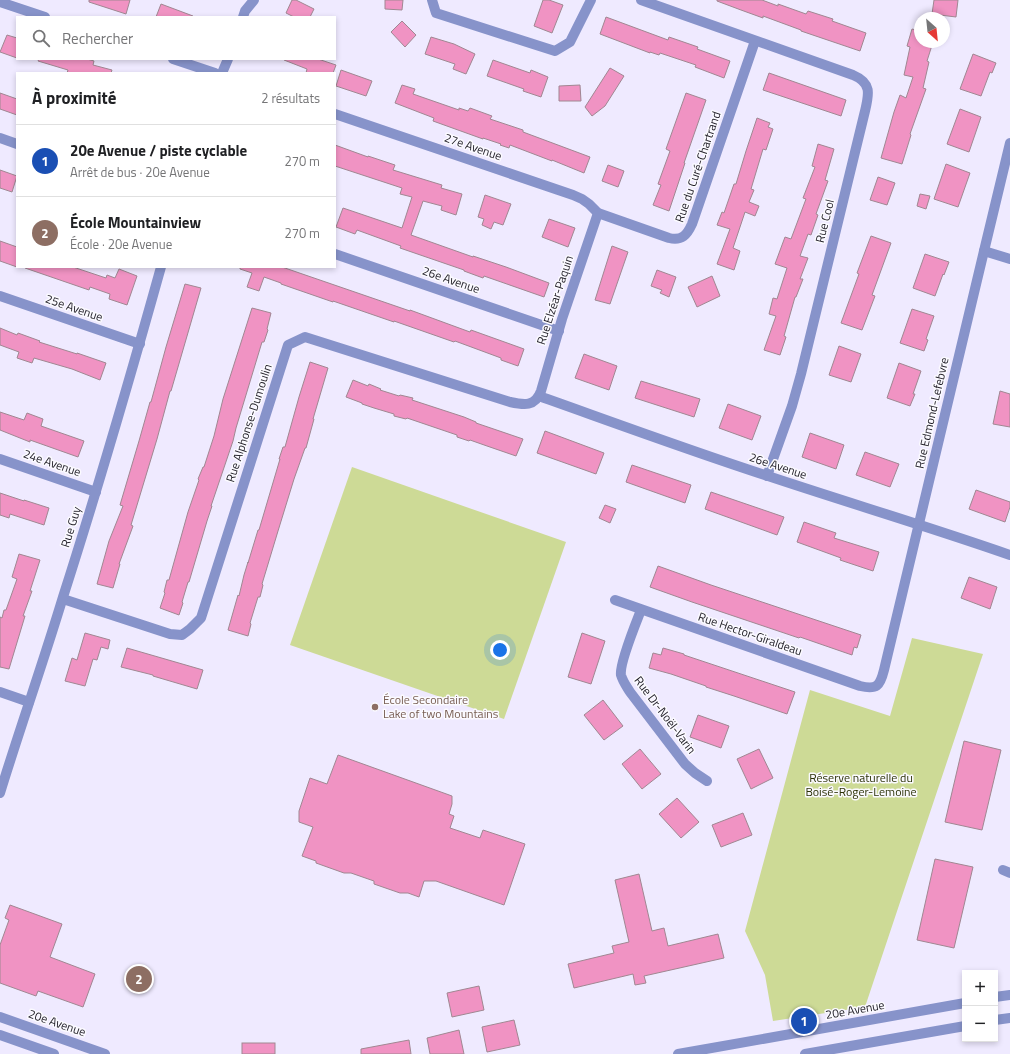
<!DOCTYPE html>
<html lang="fr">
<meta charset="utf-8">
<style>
:root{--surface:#fff;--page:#f6f6f6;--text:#202124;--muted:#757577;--line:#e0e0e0;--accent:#111827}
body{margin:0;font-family:"Titillium Web",sans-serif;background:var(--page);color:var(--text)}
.controls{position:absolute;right:12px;bottom:12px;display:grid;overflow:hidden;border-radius:0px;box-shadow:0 2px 6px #0003}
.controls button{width:36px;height:36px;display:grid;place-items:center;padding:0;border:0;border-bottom:1px solid var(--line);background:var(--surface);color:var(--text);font:20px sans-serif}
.compass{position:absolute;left:914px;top:12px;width:36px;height:36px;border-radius:50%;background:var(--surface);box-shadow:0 2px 6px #0003;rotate:153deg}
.you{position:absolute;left:500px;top:650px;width:14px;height:14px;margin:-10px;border:3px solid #fff;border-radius:50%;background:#1a73e8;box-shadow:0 0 0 6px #1a73e833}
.badge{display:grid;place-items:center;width:26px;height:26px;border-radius:50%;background:var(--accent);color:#fff;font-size:13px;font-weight:700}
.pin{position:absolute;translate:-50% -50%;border:2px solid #fff;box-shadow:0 1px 4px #0006}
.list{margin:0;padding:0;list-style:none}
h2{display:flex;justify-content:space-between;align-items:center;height:52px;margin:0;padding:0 16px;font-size:17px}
h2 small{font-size:13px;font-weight:400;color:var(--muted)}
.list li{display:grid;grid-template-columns:26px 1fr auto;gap:12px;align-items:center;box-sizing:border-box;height:72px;padding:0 16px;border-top:1px solid var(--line)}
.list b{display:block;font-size:15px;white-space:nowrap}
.list p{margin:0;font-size:13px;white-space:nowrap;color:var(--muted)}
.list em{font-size:13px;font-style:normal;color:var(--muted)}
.icon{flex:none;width:22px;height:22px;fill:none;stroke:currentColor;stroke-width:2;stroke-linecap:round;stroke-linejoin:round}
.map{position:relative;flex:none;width:1010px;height:1054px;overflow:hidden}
.search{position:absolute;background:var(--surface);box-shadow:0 2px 6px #0003;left:16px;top:16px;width:320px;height:44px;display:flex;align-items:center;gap:10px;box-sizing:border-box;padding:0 14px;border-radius:0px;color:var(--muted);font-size:15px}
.panel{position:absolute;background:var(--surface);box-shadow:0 2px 6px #0003;left:16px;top:72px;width:320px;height:196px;border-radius:0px}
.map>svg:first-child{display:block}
.green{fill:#cdda96}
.building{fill:#f093c3;stroke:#a08792}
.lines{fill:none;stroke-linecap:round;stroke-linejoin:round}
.minor{stroke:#8793ca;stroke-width:10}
.tertiary{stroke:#8793ca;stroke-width:10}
.education-dot{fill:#8d6e63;stroke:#fbfaff;stroke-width:1.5}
.labels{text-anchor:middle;stroke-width:3;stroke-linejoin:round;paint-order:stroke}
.street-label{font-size:12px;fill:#1e1c25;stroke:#fbfaff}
.education-label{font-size:12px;fill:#785e54;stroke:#fbfaff;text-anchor:start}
.park-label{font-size:12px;fill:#2c3207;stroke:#fbfaff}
</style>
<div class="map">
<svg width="1010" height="1054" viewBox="0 0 1010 1054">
<rect width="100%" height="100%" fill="#efeaff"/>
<g class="green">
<polygon points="352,467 566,542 504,719 290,645"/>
<polygon points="912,638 983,654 865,1007 773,1021 765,975 745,931 810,690 890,716"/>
</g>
<g class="building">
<polygon points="89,0 130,0 126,14 89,2"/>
<polygon points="292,0 296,0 314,9 310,17 294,17 286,13"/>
<polygon points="385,0 403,0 402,10 385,9"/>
<polygon points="543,0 549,0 563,5 552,33 534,26"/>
<polygon points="717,0 762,0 778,6 778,4 806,14 808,11 833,19 832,21 866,33 860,51 801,31 801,30 763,16 763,18 741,10 717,1"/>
<polygon points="934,0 958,0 956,17 932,14"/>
<polygon points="161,4 193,16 193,17 156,17"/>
<polygon points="606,17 668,40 669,37 698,47 697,49 730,61 724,78 695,67 696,65 660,53 659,55 650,52 650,53 600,34"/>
<polygon points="402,21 416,35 405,47 391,32"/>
<polygon points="912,29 920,31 920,42 933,42 927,61 929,62 923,88 926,89 910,134 911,135 902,164 881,158 894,112 900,95 906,98 913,77 904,75 910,47 907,46"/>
<polygon points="7,35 17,38 17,58 0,52"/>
<polygon points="431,37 454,44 475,54 466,74 453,69 455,64 425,54"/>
<polygon points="973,54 996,63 992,73 990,72 981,96 960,89"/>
<polygon points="39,59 87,59 94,61 93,65 112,70 111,73 67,73 68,70 38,61"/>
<polygon points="284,59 318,59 336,65 333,73 306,73 307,69 284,60"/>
<polygon points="493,60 530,73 531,70 548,77 541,97 523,91 524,89 487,76"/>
<polygon points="610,68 624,76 605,106 592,116 585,107"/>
<polygon points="341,70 372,81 366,96 336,86"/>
<polygon points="769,73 846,100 841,116 763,90"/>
<polygon points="402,85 415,89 413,94 459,110 459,108 468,111 470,108 492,116 490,119 523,130 523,132 590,157 584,173 552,160 552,161 510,145 509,148 500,145 501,144 483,138 483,139 433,121 434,118 395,103"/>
<polygon points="580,85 581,101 559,101 559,86"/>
<polygon points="0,93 17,99 17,115 0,109"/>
<polygon points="686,93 706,100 684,163 685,163 669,211 653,205 661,185 658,184 670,151 666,149"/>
<polygon points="960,109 981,117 969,152 947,144"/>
<polygon points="757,118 770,123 768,127 773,129 766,150 763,149 751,189 754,190 749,202 759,206 755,216 745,212 733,248 740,251 734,270 717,264 730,229 717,225 722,212 724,213 734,184 736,184 746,151"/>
<polygon points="818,144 834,149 825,180 828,181 816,214 818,215 811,235 808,234 800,256 808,258 800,279 803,279 796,297 795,297 784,336 786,337 780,355 764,350 776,316 769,314 773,298 777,299 787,268 775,264 785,237 791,239 806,199 803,198 815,167 812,166"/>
<polygon points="335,145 368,157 368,156 395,165 393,170 442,185 441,188 462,194 456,215 441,210 442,206 423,201 411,235 473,257 473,256 506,267 549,283 544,297 484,276 483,278 464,271 464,270 400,248 401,246 357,230 355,234 336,227 343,208 402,228 412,197 400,194 402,188 335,166"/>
<polygon points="946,164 970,173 958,207 934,199"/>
<polygon points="608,165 624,171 618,187 602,181"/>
<polygon points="0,170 17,176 12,192 0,188"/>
<polygon points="878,177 895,183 887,205 870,200"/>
<polygon points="920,194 930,196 926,209 917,206"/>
<polygon points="485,195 511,204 503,225 494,222 491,229 482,225 484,219 478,217"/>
<polygon points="549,219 575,228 568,247 542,237"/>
<polygon points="871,236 891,243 872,295 875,296 862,330 841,323 859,274 857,273"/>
<polygon points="0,241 17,247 17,267 0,261"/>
<polygon points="612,246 628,252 610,304 595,300"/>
<polygon points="925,254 949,262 944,275 943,274 935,296 913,288"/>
<polygon points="25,267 73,267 106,278 107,275 115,278 119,269 137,276 127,305 109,299 110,294 90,287 89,290 25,268"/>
<polygon points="240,267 282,267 410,311 410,310 470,332 471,330 524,349 518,366 501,360 501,358 455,341 454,342 394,321 394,322 333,301 333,302 281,284 281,283 264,277 259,291 247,287 252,273 240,269"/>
<polygon points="657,270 676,277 669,297 660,293 662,290 651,286"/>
<polygon points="712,276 720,296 697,307 688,287"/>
<polygon points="185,284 201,288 171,391 170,391 157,439 131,525 133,526 119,564 120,564 113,588 97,584 109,541 123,506 120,505 139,441 150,402 151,402 166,347"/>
<polygon points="252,308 271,313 267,329 268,330 264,342 262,342 236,428 233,441 211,506 212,506 207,521 189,582 188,582 182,602 183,603 179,615 160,608 165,593 164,592 167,580 169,580 188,512 199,480 198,479 203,467 204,467 214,436 223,399"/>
<polygon points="912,309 934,316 926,339 928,340 924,351 900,343"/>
<polygon points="0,328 17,335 18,333 40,341 39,342 77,354 77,353 106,363 100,380 72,369 34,358 32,363 17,358 19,352 0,345"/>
<polygon points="839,346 861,354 851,382 829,375"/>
<polygon points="584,354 617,366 609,390 575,378"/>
<polygon points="310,362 328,368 313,419 314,419 306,448 305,448 294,479 278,531 262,584 263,585 260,597 258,597 250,623 251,624 248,636 228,630 238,595 239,596 244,575 248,562 248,563 258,530 259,530 280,459 279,459 283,447 285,447 299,397"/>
<polygon points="899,363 921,371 913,394 915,394 910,406 887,398"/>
<polygon points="353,380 368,386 369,384 381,389 380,390 399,396 400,395 413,398 412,400 464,417 476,422 476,423 523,439 516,456 487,446 470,440 469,441 457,437 457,435 407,418 406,419 394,416 394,414 374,408 362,404 362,403 346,397"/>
<polygon points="641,381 700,399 694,417 635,398"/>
<polygon points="1000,391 1010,394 1010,427 993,424"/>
<polygon points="728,404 761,416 752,440 719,428"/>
<polygon points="0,412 24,420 27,413 43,419 41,426 84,441 78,457 30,440 30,442 0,430"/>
<polygon points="545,431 604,453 596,474 537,453"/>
<polygon points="810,433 844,445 836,469 802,457"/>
<polygon points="865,452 899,464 890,487 856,475"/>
<polygon points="632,465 691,485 685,503 626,482"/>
<polygon points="976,490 1010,502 1010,507 1005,522 969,509"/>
<polygon points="711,492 784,517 777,535 705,509"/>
<polygon points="0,493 24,501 24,500 49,508 44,525 10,514 9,518 0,515"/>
<polygon points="605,505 616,509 610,523 599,518"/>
<polygon points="804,522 836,533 834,538 879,552 873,571 840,560 841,558 797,542"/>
<polygon points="19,554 40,560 30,591 32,591 23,616 25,616 9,669 0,667 0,617 2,618 4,610 6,610 17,579 12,577"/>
<polygon points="658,566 711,585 861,635 857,648 854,647 852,655 800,637 799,638 692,602 650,587"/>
<polygon points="969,577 997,587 990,609 961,598"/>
<polygon points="85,633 110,640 108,649 101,647 97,660 93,659 85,686 65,681 72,658 77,660"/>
<polygon points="582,633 605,641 591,684 568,677"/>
<polygon points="127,648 203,670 197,689 153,676 153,675 121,667"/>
<polygon points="663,648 684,654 684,655 795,692 787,714 734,696 706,687 706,686 671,674 649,668 653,653 661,655"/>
<polygon points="603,700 623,726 604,740 584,715"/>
<polygon points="698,715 729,726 721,748 690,737"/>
<polygon points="964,741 1001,750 982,830 945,822"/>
<polygon points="640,749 661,774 642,789 622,764"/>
<polygon points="759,749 773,778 751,789 737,759"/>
<polygon points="338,755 452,796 452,804 449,814 454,816 450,828 480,838 483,830 525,844 504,905 436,881 424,881 419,897 408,893 400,893 374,884 374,881 351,873 344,873 316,863 316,861 302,856 313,827 299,822 299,811 310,778 327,784"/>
<polygon points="677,798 699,822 681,838 659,814"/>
<polygon points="743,813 752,835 721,847 712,825"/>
<polygon points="935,859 973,867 954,948 917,940"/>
<polygon points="639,874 652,931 664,928 668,946 718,934 724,958 644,976 646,983 635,985 633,974 574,988 568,964 614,953 612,946 629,942 615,880"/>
<polygon points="10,905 62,924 50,957 95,974 83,1007 38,991 36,996 0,983 0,945 9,920 5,918"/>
<polygon points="479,986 484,1010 452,1017 447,993"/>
<polygon points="514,1020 520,1045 487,1052 482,1027"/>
<polygon points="459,1030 464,1054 430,1054 427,1038"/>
<polygon points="409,1040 411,1054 361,1054 361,1049"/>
<rect x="242" y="1043" width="33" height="11"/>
</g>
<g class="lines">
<g class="minor">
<polyline points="432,0 436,13 555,51 570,42 591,0"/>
<path d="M641 0 853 75C872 83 869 94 865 111L801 374 792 406 767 476"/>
<polyline points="0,2 45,17"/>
<polyline points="243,17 245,11 254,0"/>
<polyline points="173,59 215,73"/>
<polyline points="222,73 228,59"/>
<path d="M335 114 573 195 582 199 589 204 598 213 669 238C682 241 687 235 692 224L755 41"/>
<polyline points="0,138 17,144"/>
<polyline points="984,251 1010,259"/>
<polyline points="335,254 559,331"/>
<polyline points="0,296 140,344"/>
<path d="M539 396C615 423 691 451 768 476 849 503 930 527 1010 555"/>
<polyline points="0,459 96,492"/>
<path d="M63 599 170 634 182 635 190 629 201 618 288 345 305 337 510 402C524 405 535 407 541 391L562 319 598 213"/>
<path d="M615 600 860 686C877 690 880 686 884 670L984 251 1010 143"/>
<path d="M641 610C636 623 619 664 621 675 623 682 627 687 630 692L685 764 695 773 707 781"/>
<polyline points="0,692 29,702"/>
<path d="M0 793C20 728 43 663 63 597 98 488 130 378 161 267"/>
<polyline points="1003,870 1010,873"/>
</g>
<g class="tertiary">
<polyline points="995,997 1010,995"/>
<polyline points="0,1017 105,1054"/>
<polyline points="995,1020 1010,1018"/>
<polyline points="0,1035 54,1054"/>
<polyline points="678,1054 965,1003"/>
<polyline points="805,1054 965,1026"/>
</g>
</g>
<circle class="education-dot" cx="375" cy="707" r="4"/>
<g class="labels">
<g class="street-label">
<text transform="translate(473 147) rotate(19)" y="4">27e Avenue</text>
<text transform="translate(698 167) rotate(-71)" y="4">Rue du Curé-Chartrand</text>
<text transform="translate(825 221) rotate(-76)" y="4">Rue Cool</text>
<text transform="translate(451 280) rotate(19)" y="4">26e Avenue</text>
<text transform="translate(555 300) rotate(-72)" y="4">Rue Elzéar-Paquin</text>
<text transform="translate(74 308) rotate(19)" y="4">25e Avenue</text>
<text transform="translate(932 413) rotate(-77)" y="4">Rue Edmond-Lefebvre</text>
<text transform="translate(249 423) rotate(-72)" y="4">Rue Alphonse-Dumoulin</text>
<text transform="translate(52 463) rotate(19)" y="4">24e Avenue</text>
<text transform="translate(778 466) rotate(18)" y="4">26e Avenue</text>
<text transform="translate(71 527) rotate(-73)" y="4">Rue Guy</text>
<text transform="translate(750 634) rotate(19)" y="4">Rue Hector-Giraldeau</text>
<text transform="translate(665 715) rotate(53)" y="4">Rue Dr-Noël-Varin</text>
<text transform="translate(855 1010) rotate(-10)" y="4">20e Avenue</text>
<text transform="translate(57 1023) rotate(19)" y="4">20e Avenue</text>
</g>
<g class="education-label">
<text x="383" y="704">École Secondaire<tspan x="383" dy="14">Lake of two Mountains</tspan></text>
</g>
<g class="park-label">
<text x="861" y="782">Réserve naturelle du<tspan x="861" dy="14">Boisé-Roger-Lemoine</tspan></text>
</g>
</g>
</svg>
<div class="controls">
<button>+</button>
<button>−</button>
</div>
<svg class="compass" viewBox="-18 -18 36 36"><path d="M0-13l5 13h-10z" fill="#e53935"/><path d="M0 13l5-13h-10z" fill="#757577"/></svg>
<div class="you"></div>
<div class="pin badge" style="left:804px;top:1021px;background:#1a4fb4">1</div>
<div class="pin badge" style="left:139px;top:979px;background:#8d6e63">2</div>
<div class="search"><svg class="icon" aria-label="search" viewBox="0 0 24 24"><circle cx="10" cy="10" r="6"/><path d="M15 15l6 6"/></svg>Rechercher</div>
<section class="panel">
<h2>À proximité<small>2 résultats</small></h2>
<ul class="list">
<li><span class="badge" style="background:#1a4fb4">1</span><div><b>20e Avenue / piste cyclable</b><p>Arrêt de bus · 20e Avenue</p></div><em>270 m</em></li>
<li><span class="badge" style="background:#8d6e63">2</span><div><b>École Mountainview</b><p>École · 20e Avenue</p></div><em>270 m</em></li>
</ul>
</section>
</div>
